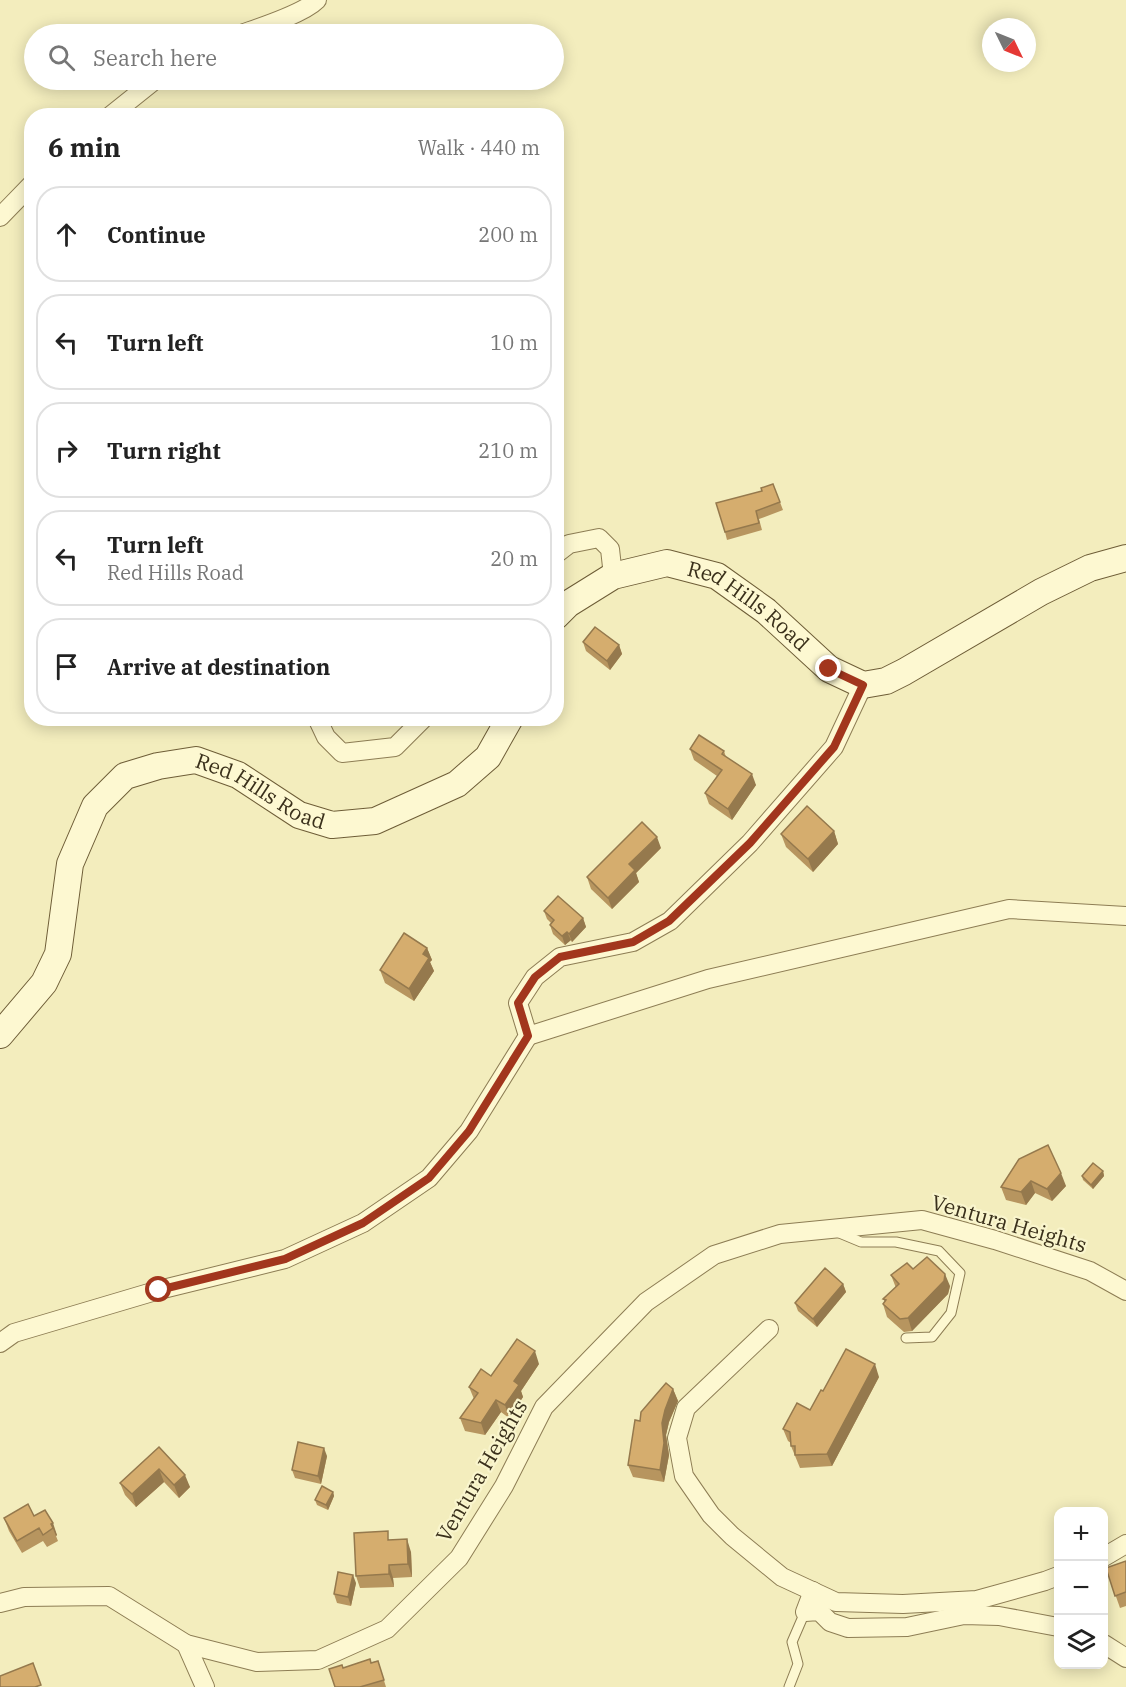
<!DOCTYPE html>
<meta charset="utf-8">
<style>
:root{--surface:#fff;--page:#f6f6f6;--text:#222;--muted:#767676;--line:#e0e0e0}
body{margin:0;font-family:"IBM Plex Serif",serif;background:var(--page);color:var(--text)}
.controls{position:absolute;right:18px;bottom:18px;display:grid;overflow:hidden;border-radius:12px;box-shadow:0 3px 15px #0003}
.controls button{width:54px;height:54px;display:grid;place-items:center;padding:0;border:0;border-bottom:2px solid var(--line);background:var(--surface);color:var(--text);font:30px sans-serif}
.compass{position:absolute;left:982px;top:18px;width:54px;height:54px;border-radius:50%;background:var(--surface);box-shadow:0 3px 15px #0003;rotate:133deg}
.stop{position:absolute;width:18px;height:18px;margin:-14px;border:4px solid #a2361d;border-radius:50%;background:#fff}
.stop.end{background:#a2361d;border-color:#fff;box-shadow:0 2px 6px #0008}
.list{margin:0;padding:0;list-style:none}
h2{display:flex;justify-content:space-between;align-items:center;height:78px;margin:0;padding:0 24px;font-size:26px}
h2 small{font-size:20px;font-weight:400;color:var(--muted)}
.list li{display:grid;grid-template-columns:39px 1fr auto;gap:18px;align-items:center;box-sizing:border-box;height:96px;margin:0 12px 12px;padding:0 12px;border:2px solid var(--line);border-radius:24px}
.list b{display:block;font-size:22px;white-space:nowrap}
.list p{margin:0;font-size:20px;white-space:nowrap;color:var(--muted)}
.list em{font-size:20px;font-style:normal;color:var(--muted)}
.icon{flex:none;width:33px;height:33px;fill:none;stroke:currentColor;stroke-width:2;stroke-linecap:round;stroke-linejoin:round}
.map{position:relative;flex:none;width:1126px;height:1687px;overflow:hidden}
.search{position:absolute;background:var(--surface);box-shadow:0 3px 15px #0003;left:24px;top:24px;width:540px;height:66px;display:flex;align-items:center;gap:15px;box-sizing:border-box;padding:0 21px;border-radius:33px;color:var(--muted);font-size:22px}
.panel{position:absolute;background:var(--surface);box-shadow:0 3px 15px #0003;left:24px;top:108px;width:540px;height:618px;border-radius:24px}
.map>svg:first-child{display:block}
.lines{fill:none;stroke-linecap:round;stroke-linejoin:round}
.lane-casing{stroke:#8d7d54;stroke-width:11}
.street-casing{stroke:#8d7d54;stroke-width:20}
.secondary-casing{stroke:#6e5d37;stroke-width:28}
.lane{stroke:#fdf8d1;stroke-width:9}
.street{stroke:#fdf8d1;stroke-width:18}
.secondary{stroke:#fdf8d1;stroke-width:26}
.wall{fill:#b7955f}
.shaded-wall{fill:#95794d}
.building{fill:#d5ad6e;stroke:#95794d;stroke-width:1.5}
.route{stroke:#a2361d;stroke-width:8}
.labels{text-anchor:middle;stroke-width:4.5;stroke-linejoin:round;paint-order:stroke}
.street-label{font-size:21px;fill:#3a301b;stroke:#f9f5cd}
</style>
<div class="map">
<svg width="1126" height="1687" viewBox="0 0 1126 1687">
<rect width="100%" height="100%" fill="#f3edbd"/>
<g class="lines">
<g class="lane-casing">
<g id="lane">
<polyline points="837,1232 861,1242 896,1242 939,1251 960,1273 951,1313 932,1337 906,1338"/>
<polyline points="789,1687 798,1664 792,1642 805,1612"/>
</g>
</g>
<g class="street-casing">
<g id="street">
<path d="M241 34C261 27 303 14 317 0"/>
<polyline points="110,116 155,80"/>
<polyline points="0,217 32,184"/>
<polyline points="556,554 569,544 599,538 610,549 613,576"/>
<polyline points="317,718 326,737 342,753 395,747 424,718"/>
<polyline points="528,1036 708,979 1009,909 1126,916"/>
<polyline points="769,1329 686,1408 677,1438 684,1476 711,1515 732,1536 782,1577 836,1602 903,1604 977,1600 1045,1581 1058,1576"/>
<polyline points="0,1343 14,1333 159,1290 285,1259 363,1223 429,1178 469,1131 528,1036 518,1003 535,977 560,957 633,942 670,921 750,843 834,747 863,685"/>
<polyline points="1104,1557 1126,1544"/>
<polyline points="813,1591 805,1612 819,1611 830,1622 848,1628 907,1627 964,1615 999,1616 1058,1627"/>
<polyline points="0,1603 24,1597 109,1596 186,1644 257,1662 318,1660 387,1629 459,1558 504,1486 544,1407 646,1302 714,1255 780,1234 922,1220 995,1240 1090,1271 1126,1291"/>
<polyline points="186,1644 205,1687"/>
<polyline points="1104,1644 1126,1658"/>
</g>
</g>
<g class="secondary-casing">
<g id="secondary">
<path id="s1" d="M556 616 568 604 613 576 667 563 717 576 766 611 829 669 863 685 886 681 904 672 1041 592 1090 568 1126 558"/>
<path id="s2" d="M0 1035 44 983 58 954 70 864 95 806 125 776 158 766 196 760 238 775 299 815 332 825 375 821 457 784 488 757 510 718"/>
</g>
</g>
<use href="#lane" class="lane"/>
<use href="#street" class="street"/>
<use href="#secondary" class="secondary"/>
</g>
<g class="wall">
<polygon points="773,484 783,510 759,519 762,530 727,540 725,532 762,491"/>
<polygon points="583,642 619,645 622,654 610,670 586,651"/>
<polygon points="690,749 724,751 726,757 756,785 732,820 709,804 705,793 717,776 694,760"/>
<polygon points="834,831 838,844 813,872 786,847 781,834"/>
<polygon points="661,848 636,873 639,882 612,909 591,889 587,877"/>
<polygon points="544,911 583,918 586,927 572,942 571,940 565,945 553,934 550,925 551,923 547,919"/>
<polygon points="427,948 432,960 430,962 434,971 414,1001 385,983 380,970"/>
<polygon points="1019,1159 1066,1186 1052,1201 1035,1193 1026,1205 1006,1200 1001,1187"/>
<polygon points="1103,1171 1104,1176 1093,1189 1083,1180 1082,1176"/>
<polygon points="913,1269 950,1286 948,1294 912,1331 904,1332 887,1317 883,1304 885,1302 883,1299 896,1288 891,1275"/>
<polygon points="843,1284 846,1292 817,1327 798,1311 795,1303"/>
<polygon points="539,1364 521,1391 523,1397 509,1418 501,1412 485,1435 465,1431 460,1418 474,1399 469,1387 491,1376"/>
<polygon points="879,1377 832,1466 800,1468 791,1446 791,1443 788,1441 783,1429 810,1410 823,1391"/>
<polygon points="673,1389 678,1401 669,1422 666,1435 669,1455 664,1482 633,1477 628,1465 640,1421"/>
<polygon points="159,1447 190,1487 179,1498 164,1482 136,1507 125,1495 120,1483"/>
<polygon points="327,1456 321,1484 295,1478 292,1470"/>
<polygon points="333,1492 334,1496 328,1510 317,1505 315,1500"/>
<polygon points="45,1510 57,1535 56,1536 58,1541 47,1547 43,1541 22,1553 9,1531 4,1518 34,1516"/>
<polygon points="391,1540 411,1552 412,1577 393,1578 394,1587 360,1588 356,1576"/>
<polygon points="1126,1561 1126,1606 1120,1608 1106,1568"/>
<polygon points="356,1583 351,1606 337,1603 334,1594"/>
<polygon points="378,1661 386,1687 335,1687 343,1668"/>
</g>
<g class="shaded-wall">
<polygon points="619,645 622,654 610,670 607,661"/>
<polygon points="752,774 756,785 732,820 728,809"/>
<polygon points="834,831 838,844 813,872 808,859"/>
<polygon points="657,837 661,848 636,873 639,882 612,909 608,898 629,864"/>
<polygon points="583,918 586,927 572,942 569,934"/>
<polygon points="567,932 571,940 565,945 562,936"/>
<polygon points="427,948 432,960 430,962 434,971 414,1001 409,989 423,954"/>
<polygon points="1103,1171 1104,1176 1093,1189 1091,1185"/>
<polygon points="1061,1173 1066,1186 1052,1201 1047,1189"/>
<polygon points="1031,1181 1035,1193 1026,1205 1021,1192"/>
<polygon points="945,1274 950,1286 948,1294 912,1331 908,1318"/>
<polygon points="843,1284 846,1292 817,1327 813,1319"/>
<polygon points="535,1351 539,1364 521,1391 523,1397 509,1418 505,1405 514,1381"/>
<polygon points="875,1364 879,1377 832,1466 827,1454"/>
<polygon points="673,1389 678,1401 669,1422 666,1435 669,1455 664,1482 660,1470 662,1423 665,1410"/>
<polygon points="496,1400 501,1412 485,1435 481,1423"/>
<polygon points="324,1448 327,1456 321,1484 318,1476"/>
<polygon points="159,1469 164,1482 136,1507 132,1494"/>
<polygon points="185,1475 190,1487 179,1498 174,1485"/>
<polygon points="333,1492 334,1496 328,1510 326,1505"/>
<polygon points="53,1523 57,1535 56,1536 51,1524"/>
<polygon points="407,1539 411,1552 412,1577 408,1564"/>
<polygon points="389,1565 393,1578 394,1587 389,1574"/>
<polygon points="353,1575 356,1583 351,1606 348,1597"/>
</g>
<g class="building">
<polygon points="773,484 780,502 756,511 759,523 725,532 716,503 762,491 761,488"/>
<polygon points="595,627 619,645 607,661 583,642"/>
<polygon points="699,735 724,751 722,754 752,774 728,809 705,793 722,770 690,749"/>
<polygon points="807,806 834,831 808,859 781,834"/>
<polygon points="642,822 657,837 629,864 635,870 608,898 587,877"/>
<polygon points="558,896 583,918 569,934 567,932 562,936 550,925 554,920 544,911"/>
<polygon points="404,933 427,948 423,954 429,958 409,989 380,970"/>
<polygon points="1048,1145 1061,1173 1047,1189 1031,1181 1021,1192 1001,1187 1019,1159"/>
<polygon points="1093,1163 1103,1171 1091,1185 1082,1176"/>
<polygon points="927,1257 945,1274 944,1281 908,1318 900,1319 883,1304 886,1300 883,1299 899,1284 891,1275 907,1263 913,1269"/>
<polygon points="825,1268 843,1284 813,1319 795,1303"/>
<polygon points="517,1339 535,1351 514,1381 519,1385 505,1405 496,1400 481,1423 460,1418 478,1393 469,1387 481,1369 491,1376"/>
<polygon points="846,1349 875,1364 827,1454 795,1455 795,1446 791,1446 790,1432 783,1429 797,1403 810,1410 821,1390 823,1391"/>
<polygon points="666,1383 673,1389 665,1410 662,1423 664,1443 660,1470 628,1465 635,1420 640,1421 641,1412"/>
<polygon points="298,1442 324,1448 318,1476 292,1470"/>
<polygon points="159,1447 185,1475 174,1485 159,1469 132,1494 120,1483"/>
<polygon points="322,1486 333,1492 326,1505 315,1500"/>
<polygon points="28,1504 34,1516 45,1510 53,1523 51,1524 53,1528 43,1535 39,1528 17,1541 4,1518"/>
<polygon points="388,1531 388,1540 407,1539 408,1564 389,1565 389,1574 356,1576 354,1533"/>
<polygon points="1126,1561 1126,1592 1115,1596 1106,1568"/>
<polygon points="338,1572 353,1575 348,1597 334,1594"/>
<polygon points="370,1659 371,1663 378,1661 384,1680 360,1687 335,1687 329,1669 342,1665 343,1668"/>
<polygon points="33,1663 41,1685 35,1687 0,1687 0,1676"/>
</g>
<g class="lines">
<polyline class="route" points="159,1290 285,1259 363,1223 429,1178 469,1131 528,1036 518,1003 535,977 560,957 633,942 669,921 750,843 834,747 863,685 829,669"/>
</g>
<g class="labels">
<g class="street-label">
<text dy="7" stroke="none"><textPath href="#s1" startOffset="219">Red Hills Road</textPath></text>
<text dy="7" stroke="none"><textPath href="#s2" startOffset="442">Red Hills Road</textPath></text>
<text transform="translate(1009 1224) rotate(16)" y="7">Ventura Heights</text>
<text transform="translate(482 1471) rotate(-60)" y="7">Ventura Heights</text>
</g>
</g>
</svg>
<div class="controls">
<button>+</button>
<button>−</button>
<button><svg class="icon" aria-label="layers" viewBox="0 0 24 24"><path d="M12 4l9 5-9 5-9-5zM3 14l9 5 9-5"/></svg></button>
</div>
<svg class="compass" viewBox="-18 -18 36 36"><path d="M0-13l5 13h-10z" fill="#e53935"/><path d="M0 13l5-13h-10z" fill="#767676"/></svg>
<div class="stop" style="left:159px;top:1290px"></div>
<div class="stop end" style="left:829px;top:669px"></div>
<div class="search"><svg class="icon" aria-label="search" viewBox="0 0 24 24"><circle cx="10" cy="10" r="6"/><path d="M15 15l6 6"/></svg>Search here</div>
<section class="panel">
<h2>6 min<small>Walk · 440 m</small></h2>
<ul class="list">
<li><svg class="icon" aria-label="ahead" viewBox="0 0 24 24"><path d="M12 20V5M6 11l6-6 6 6"/></svg><div><b>Continue</b></div><em>200 m</em></li>
<li><svg class="icon" aria-label="left" viewBox="0 0 24 24"><path d="M17 20v-9H6M10 6l-5 5 5 5"/></svg><div><b>Turn left</b></div><em>10 m</em></li>
<li><svg class="icon" aria-label="right" viewBox="0 0 24 24"><path d="M7 20v-9h11M14 6l5 5-5 5"/></svg><div><b>Turn right</b></div><em>210 m</em></li>
<li><svg class="icon" aria-label="left" viewBox="0 0 24 24"><path d="M17 20v-9H6M10 6l-5 5 5 5"/></svg><div><b>Turn left</b><p>Red Hills Road</p></div><em>20 m</em></li>
<li><svg class="icon" aria-label="arrive" viewBox="0 0 24 24"><path d="M6 21V4h12l-3 4 3 4H6"/></svg><div><b>Arrive at destination</b></div></li>
</ul>
</section>
</div>
